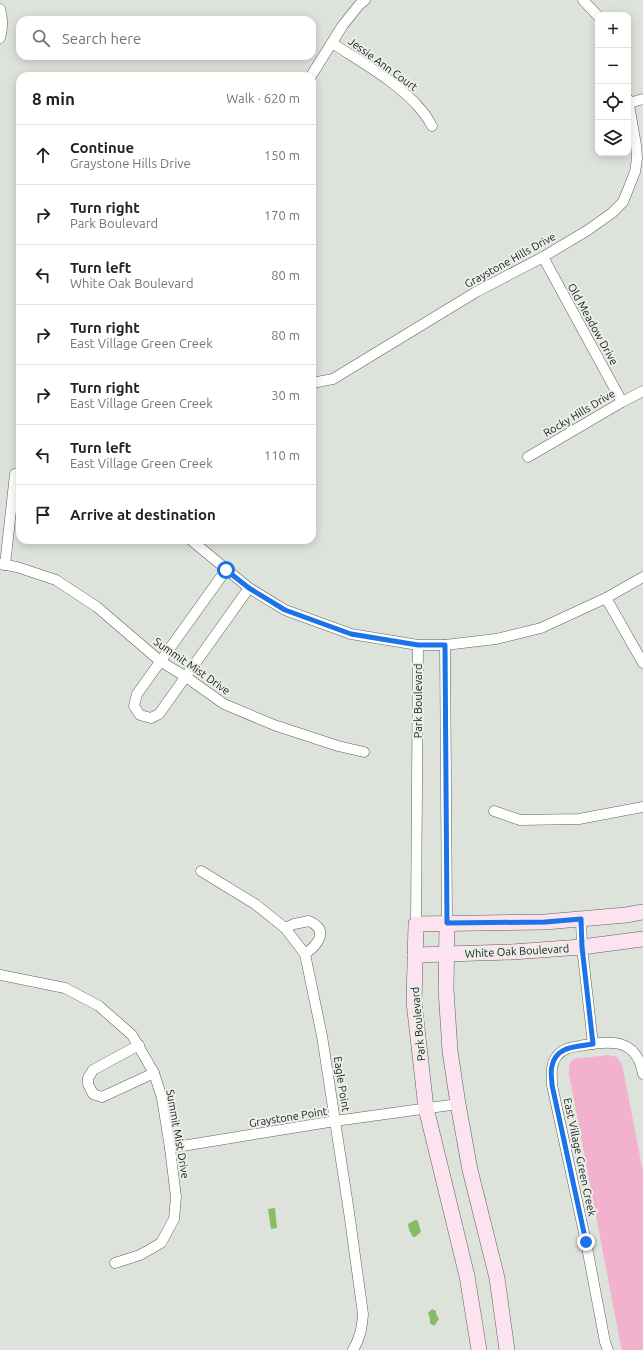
<!DOCTYPE html>
<meta charset="utf-8">
<style>
:root{--surface:#fff;--page:#f2f2f2;--text:#222;--muted:#767676;--line:#e0e0e0}
body{margin:0;font-family:Ubuntu,sans-serif;background:var(--page);color:var(--text)}
.controls{position:absolute;right:12px;top:12px;display:grid;overflow:hidden;border-radius:8px;box-shadow:0 2px 10px #0003}
.controls button{width:36px;height:36px;display:grid;place-items:center;padding:0;border:0;border-bottom:1px solid var(--line);background:var(--surface);color:var(--text);font:20px sans-serif}
.stop{position:absolute;width:12px;height:12px;margin:-9px;border:3px solid #1a73e8;border-radius:50%;background:#fff}
.stop.end{background:#1a73e8;border-color:#fff;box-shadow:0 1px 4px #0008}
.list{margin:0;padding:0;list-style:none}
h2{display:flex;justify-content:space-between;align-items:center;height:52px;margin:0;padding:0 16px;font-size:17px}
h2 small{font-size:13px;font-weight:400;color:var(--muted)}
.list li{display:grid;grid-template-columns:26px 1fr auto;gap:12px;align-items:center;box-sizing:border-box;height:60px;padding:0 16px;border-top:1px solid var(--line)}
.list b{display:block;font-size:15px;white-space:nowrap}
.list p{margin:0;font-size:13px;white-space:nowrap;color:var(--muted)}
.list em{font-size:13px;font-style:normal;color:var(--muted)}
.icon{flex:none;width:22px;height:22px;fill:none;stroke:currentColor;stroke-width:2;stroke-linecap:round;stroke-linejoin:round}
.map{position:relative;flex:none;width:643px;height:1350px;overflow:hidden}
.search{position:absolute;background:var(--surface);box-shadow:0 2px 10px #0003;left:16px;top:16px;width:300px;height:44px;display:flex;align-items:center;gap:10px;box-sizing:border-box;padding:0 14px;border-radius:12px;color:var(--muted);font-size:15px}
.panel{position:absolute;background:var(--surface);box-shadow:0 2px 10px #0003;left:16px;top:72px;width:300px;height:472px;border-radius:12px}
.map>svg:first-child{display:block}
.green{fill:#f2b2ce}
.water{fill:#87bc65}
.lines{fill:none;stroke-linecap:round;stroke-linejoin:round}
.street-casing{stroke:#5e625b;stroke-width:11}
.secondary-casing{stroke:#5e625b;stroke-width:16}
.street{stroke:#fff;stroke-width:10}
.secondary{stroke:#fde3ef;stroke-width:15}
.route{stroke:#1a73e8;stroke-width:5}
.labels{text-anchor:middle;stroke-width:4;stroke-linejoin:round;paint-order:stroke}
.street-label{font-size:11px;fill:#181917;stroke:#eaefe8}
</style>
<div class="map">
<svg width="643" height="1350" viewBox="0 0 643 1350">
<rect width="100%" height="100%" fill="#dde2db"/>
<polygon class="green" points="609,1055 617,1057 622,1064 643,1172 643,1350 623,1350 621,1347 569,1074 569,1065 573,1059"/>
<g class="water">
<polygon points="275,1208 277,1228 271,1229 268,1209"/>
<polygon points="415,1220 418,1221 421,1232 415,1237 413,1237 409,1230 408,1224"/>
<polygon points="432,1309 436,1311 436,1314 439,1319 434,1326 430,1323 430,1319 428,1313"/>
</g>
<g class="lines">
<g class="street-casing">
<g id="street">
<polyline points="583,0 598,16"/>
<path d="M0 9C3 19 3 28 0 38"/>
<path d="M332 43C361 62 401 84 422 111 426 115 429 121 432 126"/>
<polyline points="311,76 343,25 359,5 365,0"/>
<polyline points="629,103 643,99"/>
<polyline points="543,257 622,402"/>
<polyline points="312,383 333,379 476,292 543,257 588,230 612,213 623,202 635,172 637,158 636,145 628,99"/>
<polyline points="528,457 622,402 643,391"/>
<polyline points="191,540 249,588 285,610 351,634 418,645 445,645 496,639 541,628 606,598 643,577"/>
<polyline points="0,564 17,567 56,580 97,607 160,661 186,677 224,704 274,725 338,746 364,752"/>
<polyline points="5,565 15,474"/>
<polyline points="226,570 137,694 134,706 140,715 151,718 159,714 249,588"/>
<polyline points="606,598 643,663"/>
<polyline points="445,645 447,923"/>
<polyline points="494,811 520,820 579,819 643,807"/>
<path d="M201 871 255 904 285 928 305 954 322 1036 349 1212 363 1314C362 1328 360 1338 353 1350"/>
<polyline points="581,919 582,947 593,1044"/>
<polyline points="416,924 418,645"/>
<path d="M285 928 294 924 309 921C329 930 319 944 305 954"/>
<polyline points="0,975 65,988 99,1006 132,1035 154,1073 162,1098 170,1148 176,1197 174,1219 161,1243 140,1255 115,1263"/>
<polyline points="139,1045 93,1070 88,1078 88,1084 93,1094 102,1097 154,1073"/>
<polyline points="170,1148 335,1121 458,1104"/>
<path d="M608 1350 605 1342 586 1242 552 1085C552 1075 550 1064 557 1056 564 1047 574 1047 585 1045 614 1040 637 1040 643 1074"/>
</g>
</g>
<g class="secondary-casing">
<g id="secondary">
<polyline points="447,923 446,989 450,1051 458,1104 470,1170 497,1278 507,1350"/>
<polyline points="415,955 512,952 582,947 643,939"/>
<polyline points="479,1350 467,1276 426,1108 414,1002 416,924 545,922 626,915 643,912"/>
</g>
</g>
<use href="#street" class="street"/>
<use href="#secondary" class="secondary"/>
</g>
<g class="lines">
<path class="route" d="M226 570 249 588 285 610 351 634 418 645H445L447 923 545 922 581 919 582 947 593 1044C576 1047 556 1046 552 1066 550 1072 552 1079 552 1085L586 1242"/>
</g>
<g class="labels">
<g class="street-label">
<text transform="translate(383 64) rotate(36)" y="4">Jessie Ann Court</text>
<text transform="translate(510 260) rotate(-29)" y="4">Graystone Hills Drive</text>
<text transform="translate(593 324) rotate(61)" y="4">Old Meadow Drive</text>
<text transform="translate(579 413) rotate(-31)" y="4">Rocky Hills Drive</text>
<text transform="translate(192 666) rotate(35)" y="4">Summit Mist Drive</text>
<text transform="translate(418 701) rotate(-90)" y="4">Park Boulevard</text>
<text transform="translate(517 951) rotate(-3)" y="4">White Oak Boulevard</text>
<text transform="translate(418 1024) rotate(-95)" y="4">Park Boulevard</text>
<text transform="translate(342 1084) rotate(81)" y="4">Eagle Point</text>
<text transform="translate(288 1117) rotate(-9)" y="4">Graystone Point</text>
<text transform="translate(178 1134) rotate(80)" y="4">Summit Mist Drive</text>
<text transform="translate(580 1157) rotate(78)" y="4">East Village Green Creek</text>
</g>
</g>
</svg>
<div class="controls">
<button>+</button>
<button>−</button>
<button><svg class="icon" aria-label="locate" viewBox="0 0 24 24"><circle cx="12" cy="12" r="6"/><path d="M12 2v4M12 18v4M2 12h4M18 12h4"/></svg></button>
<button><svg class="icon" aria-label="layers" viewBox="0 0 24 24"><path d="M12 4l9 5-9 5-9-5zM3 14l9 5 9-5"/></svg></button>
</div>
<div class="stop" style="left:226px;top:570px"></div>
<div class="stop end" style="left:586px;top:1242px"></div>
<div class="search"><svg class="icon" aria-label="search" viewBox="0 0 24 24"><circle cx="10" cy="10" r="6"/><path d="M15 15l6 6"/></svg>Search here</div>
<section class="panel">
<h2>8 min<small>Walk · 620 m</small></h2>
<ul class="list">
<li><svg class="icon" aria-label="ahead" viewBox="0 0 24 24"><path d="M12 20V5M6 11l6-6 6 6"/></svg><div><b>Continue</b><p>Graystone Hills Drive</p></div><em>150 m</em></li>
<li><svg class="icon" aria-label="right" viewBox="0 0 24 24"><path d="M7 20v-9h11M14 6l5 5-5 5"/></svg><div><b>Turn right</b><p>Park Boulevard</p></div><em>170 m</em></li>
<li><svg class="icon" aria-label="left" viewBox="0 0 24 24"><path d="M17 20v-9H6M10 6l-5 5 5 5"/></svg><div><b>Turn left</b><p>White Oak Boulevard</p></div><em>80 m</em></li>
<li><svg class="icon" aria-label="right" viewBox="0 0 24 24"><path d="M7 20v-9h11M14 6l5 5-5 5"/></svg><div><b>Turn right</b><p>East Village Green Creek</p></div><em>80 m</em></li>
<li><svg class="icon" aria-label="right" viewBox="0 0 24 24"><path d="M7 20v-9h11M14 6l5 5-5 5"/></svg><div><b>Turn right</b><p>East Village Green Creek</p></div><em>30 m</em></li>
<li><svg class="icon" aria-label="left" viewBox="0 0 24 24"><path d="M17 20v-9H6M10 6l-5 5 5 5"/></svg><div><b>Turn left</b><p>East Village Green Creek</p></div><em>110 m</em></li>
<li><svg class="icon" aria-label="arrive" viewBox="0 0 24 24"><path d="M6 21V4h12l-3 4 3 4H6"/></svg><div><b>Arrive at destination</b></div></li>
</ul>
</section>
</div>
